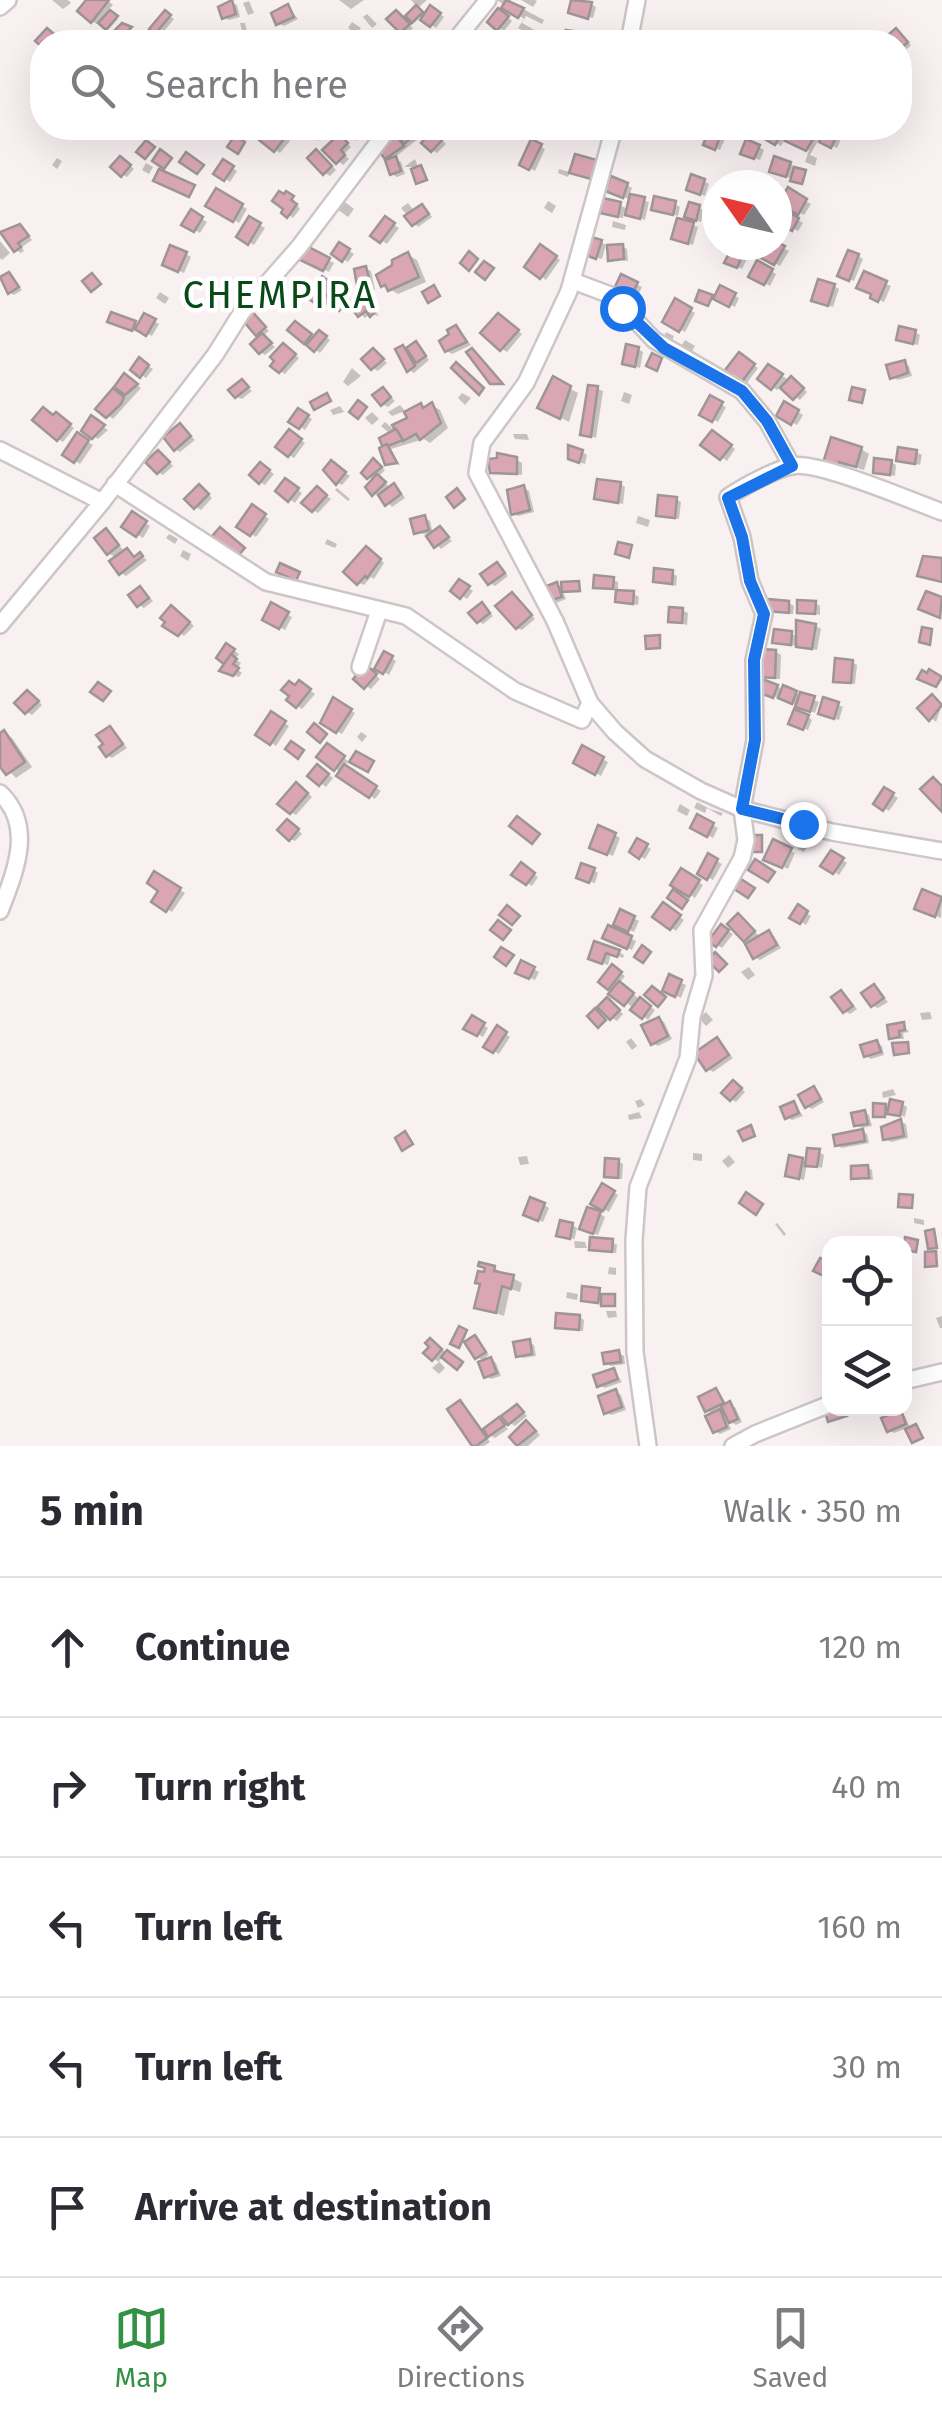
<!DOCTYPE html>
<meta charset="utf-8">
<style>
:root{--surface:#fff;--page:#f7f7f7;--text:#2b2b33;--muted:#7c7c81;--line:#e1e1e2;--accent:#339143}
body{margin:0;font-family:"Fira Sans",sans-serif;background:var(--page);color:var(--text)}
.controls{position:absolute;right:30px;bottom:30px;display:grid;overflow:hidden;border-radius:20px;box-shadow:0 10px 40px #0002}
.controls button{width:90px;height:90px;display:grid;place-items:center;padding:0;border:0;border-bottom:2px solid var(--line);background:var(--surface);color:var(--text);font:50px sans-serif}
.compass{position:absolute;left:702px;top:170px;width:90px;height:90px;border-radius:50%;background:var(--surface);box-shadow:0 10px 40px #0002;rotate:304deg}
.stop{position:absolute;width:30px;height:30px;margin:-22px;border:8px solid #1a73e8;border-radius:50%;background:#fff}
.stop.end{background:#1a73e8;border-color:#fff;box-shadow:0 2px 10px #0008}
.list{margin:0;padding:0;list-style:none}
h2{display:flex;justify-content:space-between;align-items:center;height:130px;margin:0;padding:0 40px;font-size:42px}
h2 small{font-size:32px;font-weight:400;color:var(--muted)}
.list li{display:grid;grid-template-columns:65px 1fr auto;gap:30px;align-items:center;box-sizing:border-box;height:140px;padding:0 40px;border-top:2px solid var(--line)}
.list b{display:block;font-size:38px;white-space:nowrap}
.list em{font-size:32px;font-style:normal;color:var(--muted)}
.icon{flex:none;width:55px;height:55px;fill:none;stroke:currentColor;stroke-width:2;stroke-linecap:round;stroke-linejoin:round}
.map{position:relative;flex:none;width:942px;height:1446px;overflow:hidden}
.search{position:absolute;background:var(--surface);box-shadow:0 10px 40px #0002;left:30px;right:30px;top:30px;height:110px;display:flex;align-items:center;gap:25px;box-sizing:border-box;padding:0 35px;border-radius:40px;color:var(--muted);font-size:38px}
.sheet{height:830px;background:var(--surface)}
nav{display:flex;justify-content:space-around;align-items:center;box-sizing:border-box;height:140px;border-top:2px solid var(--line);background:var(--surface);font-size:28px;color:var(--muted)}
nav a{display:grid;justify-items:center;gap:5px}
nav .on{color:var(--accent)}
.map>svg:first-child{display:block}
.shadow{fill:#0003}
.building{fill:#dba6b3;stroke:#9d9597;stroke-width:2.5}
.lines{fill:none;stroke-linecap:round;stroke-linejoin:round}
.minor-casing{stroke:#cec5c7;stroke-width:20}
.minor{stroke:#fff;stroke-width:15}
.route{stroke:#1a73e8;stroke-width:12}
.labels{text-anchor:middle;stroke-width:9;stroke-linejoin:round;paint-order:stroke}
.quarter-label{font-size:38px;letter-spacing:2.5px;fill:#084918;stroke:#fff}
</style>
<div class="map">
<svg width="942" height="1446" viewBox="0 0 942 1446">
<rect width="100%" height="100%" fill="#f9f0f2"/>
<g class="shadow">
<polygon points="52,0 68,0 71,3 63,9"/>
<polygon points="90,0 107,0 113,5 107,11 118,19 109,29 100,21 97,24 92,21"/>
<polygon points="339,0 364,0 351,9"/>
<polygon points="411,0 427,0 418,8 426,16 431,8 444,17 436,28 420,17 415,22 407,17 417,7"/>
<polygon points="497,0 511,0 510,2 544,20 542,24 526,16 522,23 540,33 537,39 518,28 524,19"/>
<polygon points="521,0 535,0 537,1 533,7"/>
<polygon points="249,1 254,13 248,15 243,3"/>
<polygon points="232,3 237,5 240,17 229,20 224,17"/>
<polygon points="591,4 596,7 593,18 573,12"/>
<polygon points="288,7 298,19 284,26 278,23"/>
<polygon points="165,13 174,19 161,35 152,29"/>
<polygon points="367,14 377,24 372,28 363,17"/>
<polygon points="504,14 512,21 504,31 499,28"/>
<polygon points="401,16 413,28 407,34 390,19"/>
<polygon points="352,22 361,28 356,34 348,28"/>
<polygon points="240,23 245,23 249,39 244,39"/>
<polygon points="896,31 911,45 900,56 900,42 883,42"/>
<polygon points="393,32 399,37 394,42 388,38"/>
<polygon points="243,128 254,128 257,130 254,135"/>
<polygon points="262,128 276,128 290,141 280,153 275,150 272,136"/>
<polygon points="289,128 305,128 298,135"/>
<polygon points="306,128 333,128 334,129 318,141"/>
<polygon points="343,128 359,128 364,135 356,141"/>
<polygon points="397,128 417,128 423,135 394,158 401,162 405,174 397,177 392,174 392,160 381,149 400,136 395,129"/>
<polygon points="525,128 543,128 537,135"/>
<polygon points="681,128 698,128 694,138 679,131"/>
<polygon points="767,128 780,128 791,135 798,128 822,140 828,128 846,128 837,148 819,139 810,155 817,158 815,166 805,162 809,150 786,138 781,146 763,135"/>
<polygon points="438,136 446,144 437,153 432,150"/>
<polygon points="720,136 725,139 720,150 706,144"/>
<polygon points="344,140 351,147 344,154 349,159 343,165 326,150"/>
<polygon points="532,142 545,149 535,171 522,164"/>
<polygon points="759,147 764,150 760,160 748,156"/>
<polygon points="322,155 336,170 330,176 325,173"/>
<polygon points="57,158 62,161 57,169 52,165"/>
<polygon points="415,159 424,182 420,183 413,167 404,167"/>
<polygon points="125,162 134,169 127,177 122,174"/>
<polygon points="224,162 237,171 230,182 217,173"/>
<polygon points="146,163 153,167 149,174 142,170"/>
<polygon points="790,164 795,167 794,170 806,173 804,183 777,173"/>
<polygon points="559,169 570,172 568,177 558,173"/>
<polygon points="704,181 709,184 705,196 694,192"/>
<polygon points="627,185 632,188 629,196 649,202 645,220 624,212 623,218 608,215 620,205 629,210 631,200 613,193"/>
<polygon points="777,188 811,204 804,215 779,201 777,204"/>
<polygon points="217,191 247,209 239,223 209,205"/>
<polygon points="292,197 300,209 293,218 284,212"/>
<polygon points="341,199 354,209 348,217 334,207"/>
<polygon points="548,201 556,206 552,213 544,208"/>
<polygon points="408,203 415,212 422,206 432,217 418,227 401,208"/>
<polygon points="675,204 680,207 678,216 654,209"/>
<polygon points="699,208 704,210 701,222 692,219"/>
<polygon points="191,213 207,222 200,233 185,224"/>
<polygon points="787,214 803,223 798,231 782,222"/>
<polygon points="250,219 265,228 254,245 239,236"/>
<polygon points="385,219 399,228 387,244 373,235"/>
<polygon points="613,221 626,225 625,230 612,227"/>
<polygon points="693,225 698,227 693,245 679,241"/>
<polygon points="20,226 32,240 22,247 24,251 21,253 16,250"/>
<polygon points="0,241 10,253 2,260 0,258"/>
<polygon points="601,242 606,245 602,259 590,256"/>
<polygon points="340,245 354,254 348,262 334,253"/>
<polygon points="768,245 777,245 789,251 780,266 762,256"/>
<polygon points="622,246 627,249 628,261 610,259"/>
<polygon points="541,247 560,260 546,280 527,266"/>
<polygon points="308,250 334,263 329,272 304,259"/>
<polygon points="732,252 747,259 742,269 728,262"/>
<polygon points="186,254 191,257 184,273 170,267"/>
<polygon points="408,255 417,260 426,282 398,294 383,285"/>
<polygon points="858,256 863,259 854,281 845,278"/>
<polygon points="758,264 776,274 770,286 752,276"/>
<polygon points="365,268 371,271 375,290 366,292 361,289"/>
<polygon points="9,275 22,290 14,295 9,292"/>
<polygon points="622,277 642,287 636,300 616,290"/>
<polygon points="323,280 337,289 325,307 311,297"/>
<polygon points="886,284 891,286 884,302 873,297"/>
<polygon points="834,286 839,289 833,307 819,302"/>
<polygon points="721,288 739,298 735,307 716,298"/>
<polygon points="160,292 169,298 165,304 156,298"/>
<polygon points="341,293 354,305 363,299 368,302 379,316 370,314 365,318 353,306 346,312 341,309"/>
<polygon points="676,302 695,313 685,332 665,322"/>
<polygon points="250,311 269,331 263,336 275,347 265,355 260,352 262,336 257,334"/>
<polygon points="145,316 159,324 152,336 138,329 137,332 115,324 134,323 139,326"/>
<polygon points="503,319 522,334 507,352 502,349"/>
<polygon points="301,327 316,338 325,336 330,340 320,353 306,342"/>
<polygon points="456,327 471,345 452,354 447,351"/>
<polygon points="666,332 674,336 670,345 662,342"/>
<polygon points="915,332 920,335 918,345 904,342"/>
<polygon points="685,340 695,346 690,354 680,348"/>
<polygon points="416,344 429,360 414,373 409,370 403,348 408,350"/>
<polygon points="289,349 299,358 285,374 280,371"/>
<polygon points="638,349 643,352 640,368 625,363"/>
<polygon points="378,354 387,363 378,371 373,368"/>
<polygon points="739,355 758,368 747,383 742,380"/>
<polygon points="140,361 153,369 146,378 133,369"/>
<polygon points="904,363 909,366 912,376 898,380 892,377"/>
<polygon points="769,367 790,381 796,382 807,392 800,400 781,386 777,390 760,379"/>
<polygon points="352,368 361,376 348,386 343,382"/>
<polygon points="125,376 141,388 113,419 98,408"/>
<polygon points="554,380 578,393 569,422 540,407"/>
<polygon points="242,382 252,391 242,399 237,397"/>
<polygon points="598,389 603,391 596,438 583,434"/>
<polygon points="383,390 395,401 388,407 382,404"/>
<polygon points="624,392 632,395 629,404 621,401"/>
<polygon points="462,393 471,398 465,405 458,398"/>
<polygon points="711,399 726,407 718,422 703,414"/>
<polygon points="400,405 405,411 392,416 388,412"/>
<polygon points="432,405 440,410 448,428 430,443 424,439 391,449 400,465 388,463 381,438 390,434 381,426 385,422 392,428 410,420 421,406 426,409"/>
<polygon points="785,405 803,415 797,425 780,415"/>
<polygon points="340,406 344,412 333,415 330,410"/>
<polygon points="299,411 312,419 305,430 292,421"/>
<polygon points="372,412 379,419 372,425 365,418"/>
<polygon points="54,418 61,418 74,428 63,442 58,439"/>
<polygon points="92,419 108,430 98,439 84,430"/>
<polygon points="181,426 195,440 180,452 175,449"/>
<polygon points="513,434 527,434 529,440 515,439"/>
<polygon points="77,435 93,445 80,464 65,454"/>
<polygon points="294,435 305,443 294,458 289,455"/>
<polygon points="717,436 735,449 727,461 704,444"/>
<polygon points="861,449 869,454 864,470 848,465 846,470 826,462"/>
<polygon points="582,452 587,455 585,464 576,461"/>
<polygon points="916,452 922,455 920,465 899,460"/>
<polygon points="164,456 173,466 163,475 158,472"/>
<polygon points="517,460 522,463 522,475 492,472"/>
<polygon points="891,462 896,465 895,476 875,472"/>
<polygon points="378,464 385,470 378,477 391,488 399,489 405,498 392,507 381,495 374,494 374,480 369,477"/>
<polygon points="336,466 350,476 342,485 338,483"/>
<polygon points="266,468 274,474 265,485 260,482"/>
<polygon points="291,484 302,493 295,503 278,491"/>
<polygon points="620,484 625,487 623,504 597,498"/>
<polygon points="337,488 350,499 348,501 335,490"/>
<polygon points="524,488 529,491 534,512 518,516 513,513"/>
<polygon points="204,490 212,498 201,510 196,507"/>
<polygon points="322,492 331,499 318,513 313,510"/>
<polygon points="676,499 681,502 679,519 658,515"/>
<polygon points="253,508 269,519 256,537 240,526"/>
<polygon points="133,515 150,526 143,538 125,527"/>
<polygon points="638,516 650,520 648,527 636,523"/>
<polygon points="425,518 430,521 433,534 440,529 452,541 441,549 427,534 416,533"/>
<polygon points="107,531 125,552 136,558 140,555 147,560 126,576 121,573 117,558 108,553"/>
<polygon points="169,534 178,539 175,544 166,538"/>
<polygon points="327,539 337,544 335,548 325,544"/>
<polygon points="183,550 191,554 188,561 180,556"/>
<polygon points="372,552 384,563 374,579 371,577 364,585 359,583"/>
<polygon points="497,565 508,576 495,586 490,583"/>
<polygon points="672,573 677,576 676,586 655,581"/>
<polygon points="613,580 618,582 618,591 596,587"/>
<polygon points="460,582 473,591 467,599 453,590"/>
<polygon points="579,584 580,590 563,592 566,599 556,603 551,600 557,585 564,589"/>
<polygon points="141,589 153,601 144,608 139,605"/>
<polygon points="634,594 639,597 638,605 618,601"/>
<polygon points="517,598 535,619 522,630 517,628"/>
<polygon points="789,603 794,606 793,614 769,610"/>
<polygon points="815,603 820,606 820,615 799,611"/>
<polygon points="482,605 493,616 483,624 478,621"/>
<polygon points="272,606 292,617 285,630 265,619"/>
<polygon points="682,610 688,613 687,625 670,621"/>
<polygon points="177,611 194,626 184,636 178,632"/>
<polygon points="816,626 821,629 817,650 775,642 792,634 800,638"/>
<polygon points="227,646 239,654 235,659 241,663 237,669 242,673 239,677 227,673"/>
<polygon points="776,652 781,655 780,679 768,679 763,676"/>
<polygon points="385,654 396,661 389,675 377,668"/>
<polygon points="852,662 857,665 855,684 836,680"/>
<polygon points="371,671 380,679 371,689 366,686"/>
<polygon points="764,682 819,702 815,713 766,693"/>
<polygon points="304,686 315,694 302,709 289,700 296,688"/>
<polygon points="33,696 42,705 32,715 27,712"/>
<polygon points="932,697 942,705 936,722 920,708"/>
<polygon points="334,700 355,713 342,734 323,722"/>
<polygon points="825,700 843,707 839,720 826,716"/>
<polygon points="272,715 289,726 276,746 259,734"/>
<polygon points="808,717 812,720 808,730 796,726"/>
<polygon points="110,729 127,748 112,758 107,755"/>
<polygon points="361,732 367,736 362,742 357,737"/>
<polygon points="4,733 12,738 32,767 16,778 0,762 0,736"/>
<polygon points="332,749 348,761 344,767 381,791 375,799 339,775 341,772 336,769"/>
<polygon points="583,749 608,762 601,776 576,762"/>
<polygon points="322,770 333,778 326,787 310,775"/>
<polygon points="302,788 312,797 296,815 291,812"/>
<polygon points="885,790 898,798 889,811 877,803"/>
<polygon points="697,802 710,809 723,813 721,816 707,808 705,813 694,808"/>
<polygon points="680,804 690,810 687,816 677,811"/>
<polygon points="698,818 718,828 713,838 693,827"/>
<polygon points="293,825 302,834 295,841 290,839"/>
<polygon points="615,835 620,838 613,856 597,849"/>
<polygon points="638,841 651,849 645,859 632,852"/>
<polygon points="774,842 795,853 788,869 766,859"/>
<polygon points="801,842 808,845 804,852 798,849"/>
<polygon points="832,853 847,863 839,875 824,865"/>
<polygon points="709,857 722,864 713,880 700,873"/>
<polygon points="521,866 538,877 532,886 515,875"/>
<polygon points="594,870 598,873 595,883 584,880"/>
<polygon points="682,872 703,885 695,898 674,884"/>
<polygon points="155,874 185,893 172,912 155,902 162,890"/>
<polygon points="924,892 942,900 941,918 922,910"/>
<polygon points="663,905 684,920 676,931 655,916"/>
<polygon points="799,908 811,916 806,925 793,917"/>
<polygon points="622,913 639,921 634,932 616,924"/>
<polygon points="743,919 761,938 769,933 774,936 781,948 760,960 755,957 751,944 745,940"/>
<polygon points="722,927 733,934 722,948 711,941"/>
<polygon points="609,928 636,941 632,950 610,940"/>
<polygon points="596,945 619,952 624,955 623,958 611,954 608,965 596,961"/>
<polygon points="522,963 539,972 535,980 518,972"/>
<polygon points="612,967 625,976 619,984 655,1010 648,1020 601,982"/>
<polygon points="749,967 755,975 748,980 741,972"/>
<polygon points="670,978 686,985 681,998 665,990"/>
<polygon points="874,987 888,1002 878,1008 873,1006"/>
<polygon points="842,993 857,1009 850,1014 845,1011"/>
<polygon points="612,1003 623,1014 617,1021 612,1018"/>
<polygon points="706,1012 713,1020 706,1026 699,1018"/>
<polygon points="930,1012 932,1019 922,1020 920,1013"/>
<polygon points="472,1018 488,1028 483,1037 467,1028"/>
<polygon points="659,1019 664,1022 672,1039 658,1046 652,1043"/>
<polygon points="903,1025 909,1032 903,1033 904,1039 892,1038"/>
<polygon points="498,1029 510,1037 499,1054 486,1046"/>
<polygon points="631,1038 637,1046 632,1050 626,1042"/>
<polygon points="717,1040 733,1058 713,1072 708,1069"/>
<polygon points="877,1043 882,1046 884,1055 871,1059 866,1056"/>
<polygon points="739,1086 745,1092 736,1102 731,1099"/>
<polygon points="814,1089 824,1102 812,1109 807,1106"/>
<polygon points="893,1089 896,1095 883,1098 882,1092"/>
<polygon points="641,1099 645,1105 638,1108 635,1101"/>
<polygon points="794,1103 803,1116 792,1120 787,1117"/>
<polygon points="902,1104 907,1107 905,1117 886,1110 886,1117 877,1116 885,1106 890,1109"/>
<polygon points="639,1112 642,1118 629,1120 628,1115"/>
<polygon points="864,1112 869,1115 872,1126 862,1128 856,1125"/>
<polygon points="901,1122 906,1124 908,1138 891,1142 886,1139"/>
<polygon points="862,1131 867,1134 869,1143 842,1148 837,1145"/>
<polygon points="819,1152 824,1155 822,1168 807,1164 804,1180 788,1175 802,1160 808,1163"/>
<polygon points="693,1153 702,1154 702,1161 693,1160"/>
<polygon points="729,1155 735,1162 728,1168 722,1161"/>
<polygon points="527,1156 529,1164 520,1165 518,1157"/>
<polygon points="618,1161 623,1164 622,1179 612,1179 606,1176"/>
<polygon points="867,1167 872,1170 873,1180 854,1178"/>
<polygon points="603,1186 618,1195 609,1212 593,1203"/>
<polygon points="544,1205 549,1208 543,1222 531,1217"/>
<polygon points="600,1214 605,1217 598,1235 587,1231"/>
<polygon points="914,1218 924,1220 924,1225 914,1223"/>
<polygon points="777,1223 786,1234 784,1236 775,1224"/>
<polygon points="572,1225 577,1228 574,1241 585,1242 587,1248 575,1248 574,1239 564,1237"/>
<polygon points="612,1242 617,1245 616,1253 592,1249"/>
<polygon points="609,1267 616,1268 616,1275 608,1274"/>
<polygon points="494,1268 522,1283 520,1292 510,1289 504,1316 477,1306"/>
<polygon points="599,1290 604,1297 616,1298 616,1306 583,1300"/>
<polygon points="567,1292 578,1294 577,1300 566,1298"/>
<polygon points="606,1311 616,1311 617,1317 608,1318"/>
<polygon points="942,1316 942,1328 940,1328 936,1318"/>
<polygon points="579,1317 584,1320 583,1331 557,1326"/>
<polygon points="475,1338 489,1355 486,1357 496,1363 501,1376 491,1379 486,1376 486,1362 477,1357"/>
<polygon points="529,1342 534,1345 536,1356 523,1358 518,1355"/>
<polygon points="435,1344 463,1365 460,1368 444,1356 439,1361 445,1368 439,1374 432,1368 439,1362 434,1359"/>
<polygon points="619,1353 624,1356 625,1364 611,1366 606,1363"/>
<polygon points="614,1371 622,1382 605,1388 599,1385"/>
<polygon points="716,1391 727,1405 735,1407 742,1422 736,1425 726,1419 731,1429 720,1434 715,1431 714,1414 706,1410"/>
<polygon points="616,1392 621,1395 626,1410 611,1415 606,1412"/>
<polygon points="460,1403 490,1442 484,1446 475,1446"/>
<polygon points="518,1407 527,1416 515,1426 510,1423"/>
<polygon points="900,1413 905,1416 911,1430 918,1428 923,1439 914,1441 907,1428 894,1433 889,1430"/>
<polygon points="500,1420 508,1429 495,1438 484,1431"/>
<polygon points="532,1426 540,1435 528,1446 520,1446 512,1437"/>
</g>
<g class="building">
<polygon points="86,0 109,0 91,23 77,11"/>
<polygon points="232,0 236,14 222,19 218,7"/>
<polygon points="506,0 524,8 518,18 501,8"/>
<polygon points="571,0 592,2 588,19 568,13"/>
<polygon points="288,4 294,17 276,25 271,13"/>
<polygon points="416,5 423,12 412,23 405,16"/>
<polygon points="430,5 441,13 430,27 420,20"/>
<polygon points="498,8 509,16 497,31 487,22"/>
<polygon points="110,10 118,16 106,30 98,23"/>
<polygon points="165,10 171,15 155,34 149,29"/>
<polygon points="396,10 410,24 400,33 386,19"/>
<polygon points="122,23 132,27 118,41 111,34"/>
<polygon points="47,28 54,34 47,42 42,42 42,47 35,41"/>
<polygon points="896,28 908,42 900,49 900,42 880,42"/>
<polygon points="566,30 590,33 589,42 565,42"/>
<polygon points="268,128 275,128 286,136 274,152 259,140"/>
<polygon points="393,128 417,128 420,131 404,144"/>
<polygon points="765,128 785,128 775,145 759,136"/>
<polygon points="792,128 804,128 816,134 806,151 785,141"/>
<polygon points="825,128 840,128 831,148 819,142"/>
<polygon points="709,129 721,134 715,150 703,145"/>
<polygon points="433,130 442,140 431,152 421,143"/>
<polygon points="339,134 348,143 341,150 345,155 336,164 322,150"/>
<polygon points="235,135 245,142 238,154 227,147"/>
<polygon points="396,135 404,146 385,159 377,149"/>
<polygon points="531,139 542,144 529,170 519,165"/>
<polygon points="746,139 760,145 754,159 740,154"/>
<polygon points="146,140 155,147 145,159 136,152"/>
<polygon points="160,149 172,158 164,169 152,161"/>
<polygon points="316,149 332,166 323,175 307,158"/>
<polygon points="186,152 204,165 197,174 179,162"/>
<polygon points="575,154 597,160 591,179 569,173"/>
<polygon points="120,156 131,165 121,177 110,167"/>
<polygon points="396,156 401,171 390,175 385,160"/>
<polygon points="774,156 791,162 786,177 769,172"/>
<polygon points="223,159 234,166 224,181 213,174"/>
<polygon points="421,165 427,180 416,184 411,169"/>
<polygon points="794,167 806,170 802,184 790,181"/>
<polygon points="159,169 195,185 189,197 153,181"/>
<polygon points="691,174 705,179 700,195 686,190"/>
<polygon points="611,176 628,183 623,198 605,191"/>
<polygon points="788,187 807,199 798,215 778,203"/>
<polygon points="216,188 243,204 233,222 205,206"/>
<polygon points="279,191 284,194 286,191 294,196 291,200 297,204 287,218 281,213 283,209 272,201"/>
<polygon points="630,194 645,197 640,219 625,215"/>
<polygon points="654,196 676,201 673,215 651,210"/>
<polygon points="603,198 621,202 618,217 600,213"/>
<polygon points="689,202 700,205 696,221 684,217"/>
<polygon points="422,204 429,214 412,226 404,216"/>
<polygon points="191,209 203,217 194,232 181,225"/>
<polygon points="786,211 799,218 792,231 779,223"/>
<polygon points="249,216 261,223 248,245 236,237"/>
<polygon points="385,216 395,223 380,243 370,236"/>
<polygon points="677,218 694,222 688,244 671,239"/>
<polygon points="20,224 29,236 18,243 21,247 14,252 0,232"/>
<polygon points="588,236 602,240 596,259 583,254"/>
<polygon points="339,242 350,249 342,262 331,254"/>
<polygon points="777,242 785,246 774,265 759,257 766,245 777,245"/>
<polygon points="540,244 557,256 540,279 524,267"/>
<polygon points="623,244 624,259 608,261 607,245"/>
<polygon points="170,245 187,252 178,272 162,265"/>
<polygon points="307,246 330,258 323,271 300,260"/>
<polygon points="731,249 743,254 737,268 724,263"/>
<polygon points="848,250 859,254 849,281 837,276"/>
<polygon points="469,251 478,259 469,271 460,263"/>
<polygon points="408,252 419,277 388,291 385,285 381,287 376,275 392,265 392,260"/>
<polygon points="757,260 773,269 764,285 748,277"/>
<polygon points="484,261 494,268 485,280 475,272"/>
<polygon points="366,266 371,288 358,291 354,269"/>
<polygon points="864,271 887,281 878,302 870,298 871,294 856,288"/>
<polygon points="9,272 19,287 8,294 0,277"/>
<polygon points="92,273 101,284 91,292 82,281"/>
<polygon points="621,274 638,282 630,299 613,291"/>
<polygon points="322,276 334,285 319,306 307,298"/>
<polygon points="818,279 835,284 828,306 811,301"/>
<polygon points="434,285 440,296 428,303 422,292"/>
<polygon points="720,285 736,293 729,307 713,299"/>
<polygon points="341,290 350,301 339,311 330,299"/>
<polygon points="699,290 713,295 708,306 695,301"/>
<polygon points="362,296 375,312 370,317 366,311 358,317 350,306"/>
<polygon points="675,298 692,308 679,332 662,322"/>
<polygon points="249,308 266,327 256,336 240,317"/>
<polygon points="111,312 136,321 132,331 107,322"/>
<polygon points="144,313 156,319 146,336 135,329"/>
<polygon points="498,313 519,330 500,351 480,333"/>
<polygon points="295,321 312,334 304,344 287,330"/>
<polygon points="456,325 467,342 445,352 439,341 449,334 447,330"/>
<polygon points="899,326 916,330 913,344 896,340"/>
<polygon points="319,330 327,336 314,352 306,345"/>
<polygon points="262,333 272,343 259,354 250,344"/>
<polygon points="416,341 426,356 416,363 406,348"/>
<polygon points="283,343 296,354 279,373 270,366 274,361 270,357"/>
<polygon points="626,344 639,347 635,367 622,364"/>
<polygon points="403,345 415,366 407,372 395,349"/>
<polygon points="373,348 384,359 371,370 361,359"/>
<polygon points="472,348 503,384 490,384 466,352"/>
<polygon points="739,352 755,364 741,383 725,370"/>
<polygon points="652,353 662,358 657,371 646,366"/>
<polygon points="139,357 149,365 140,378 130,370"/>
<polygon points="905,360 908,373 890,379 886,365"/>
<polygon points="456,362 484,388 479,395 451,368"/>
<polygon points="768,364 783,374 771,390 757,379"/>
<polygon points="124,373 138,384 125,395 114,387"/>
<polygon points="553,376 571,386 560,419 537,408"/>
<polygon points="791,376 804,388 793,400 780,388"/>
<polygon points="242,379 249,387 235,398 228,390"/>
<polygon points="588,385 598,386 591,437 580,435"/>
<polygon points="383,387 391,397 381,406 372,395"/>
<polygon points="852,387 865,390 862,403 849,400"/>
<polygon points="113,388 124,397 121,404 106,418 95,409"/>
<polygon points="327,393 331,401 314,410 310,402"/>
<polygon points="710,395 723,402 712,422 699,415"/>
<polygon points="358,400 367,407 358,419 349,412"/>
<polygon points="784,401 799,410 791,425 776,416"/>
<polygon points="432,402 441,423 420,440 416,434 403,441 392,425 407,418 404,412 421,403 423,408"/>
<polygon points="43,407 53,415 56,412 71,424 57,441 32,420"/>
<polygon points="298,408 309,415 299,429 288,422"/>
<polygon points="91,415 105,425 92,439 81,431"/>
<polygon points="180,423 191,436 174,451 163,437"/>
<polygon points="289,429 302,439 288,457 275,447"/>
<polygon points="396,429 403,440 383,448 379,438"/>
<polygon points="712,430 732,445 720,460 700,445"/>
<polygon points="77,432 89,440 74,463 62,455"/>
<polygon points="831,437 862,447 856,467 839,462 838,467 823,463"/>
<polygon points="387,444 397,463 385,465 379,448"/>
<polygon points="568,445 583,450 579,463 568,459"/>
<polygon points="898,447 917,450 915,464 896,461"/>
<polygon points="158,450 170,462 157,474 145,462"/>
<polygon points="497,453 517,457 517,474 490,473 488,459 497,458"/>
<polygon points="373,458 382,467 367,479 361,473"/>
<polygon points="874,458 892,460 890,475 873,473"/>
<polygon points="331,460 346,472 336,485 323,470"/>
<polygon points="260,462 270,470 259,484 249,475"/>
<polygon points="377,474 386,482 372,496 365,487"/>
<polygon points="285,478 299,488 288,502 275,491"/>
<polygon points="597,479 621,482 618,503 594,499"/>
<polygon points="394,483 401,494 385,506 378,495"/>
<polygon points="199,484 209,494 194,509 184,499"/>
<polygon points="524,485 530,510 511,515 507,490"/>
<polygon points="317,486 327,495 312,512 301,503"/>
<polygon points="457,488 465,499 454,508 446,497"/>
<polygon points="658,495 677,497 675,518 656,516"/>
<polygon points="252,504 266,514 250,536 236,527"/>
<polygon points="132,511 147,521 136,537 121,527"/>
<polygon points="425,515 429,530 414,534 410,519"/>
<polygon points="440,526 449,537 434,548 426,536"/>
<polygon points="220,527 245,548 237,557 212,536"/>
<polygon points="106,528 119,545 107,555 94,538"/>
<polygon points="618,542 632,545 629,558 615,554"/>
<polygon points="366,546 381,559 367,578 365,576 357,585 343,572"/>
<polygon points="127,548 134,557 140,552 143,556 119,575 109,561"/>
<polygon points="923,556 942,558 942,582 917,576"/>
<polygon points="497,562 505,573 488,585 480,574"/>
<polygon points="280,563 300,572 296,581 276,572"/>
<polygon points="654,568 673,570 672,584 653,582"/>
<polygon points="594,575 614,577 613,589 593,588"/>
<polygon points="459,579 470,586 460,599 450,591"/>
<polygon points="579,581 580,591 562,592 561,582"/>
<polygon points="557,582 562,597 548,601 544,587"/>
<polygon points="140,586 149,598 137,607 128,595"/>
<polygon points="616,590 634,591 633,604 615,602"/>
<polygon points="926,591 942,597 940,618 918,609"/>
<polygon points="512,592 532,615 516,629 495,606"/>
<polygon points="768,599 789,601 789,613 767,611"/>
<polygon points="797,600 816,601 815,614 797,613"/>
<polygon points="271,602 289,612 279,629 262,620"/>
<polygon points="482,602 490,613 477,623 468,613"/>
<polygon points="171,605 190,622 178,636 162,626 165,622 160,618"/>
<polygon points="669,607 683,608 682,623 668,622"/>
<polygon points="796,620 816,624 812,649 796,647"/>
<polygon points="922,627 932,629 930,645 919,642"/>
<polygon points="774,629 792,631 791,645 772,643"/>
<polygon points="660,635 660,648 646,649 645,636"/>
<polygon points="226,643 235,649 225,665 216,658"/>
<polygon points="762,649 776,650 775,678 760,677"/>
<polygon points="384,651 393,656 383,674 374,669"/>
<polygon points="231,654 237,659 233,664 239,668 233,676 219,671"/>
<polygon points="835,658 853,660 851,683 833,682"/>
<polygon points="365,664 377,674 364,689 353,679"/>
<polygon points="929,669 942,677 936,687 917,679 922,670 927,673"/>
<polygon points="762,679 778,685 773,698 758,692"/>
<polygon points="299,680 311,689 296,708 286,700 289,696 281,690 289,681 295,685"/>
<polygon points="98,682 111,691 103,701 90,692"/>
<polygon points="783,685 797,691 792,704 778,698"/>
<polygon points="27,690 39,701 25,714 14,703"/>
<polygon points="800,692 815,696 810,712 795,707"/>
<polygon points="932,694 942,705 929,721 917,708"/>
<polygon points="333,697 352,709 336,733 320,723"/>
<polygon points="823,697 839,702 834,719 818,714"/>
<polygon points="794,709 809,715 803,730 788,724"/>
<polygon points="271,711 286,721 270,745 255,735"/>
<polygon points="314,723 327,734 320,743 307,732"/>
<polygon points="110,726 123,744 106,757 99,747 103,744 96,735"/>
<polygon points="4,730 25,762 6,775 0,767 0,733"/>
<polygon points="291,741 304,750 298,759 285,749"/>
<polygon points="327,743 345,756 334,771 316,757"/>
<polygon points="582,745 604,757 595,775 573,763"/>
<polygon points="356,751 374,761 368,772 349,762"/>
<polygon points="317,764 329,774 319,786 307,776"/>
<polygon points="344,764 377,786 369,798 336,776"/>
<polygon points="933,777 942,786 942,812 920,789"/>
<polygon points="296,782 308,793 290,814 277,804"/>
<polygon points="884,787 894,793 883,811 873,804"/>
<polygon points="697,814 714,823 707,837 690,828"/>
<polygon points="517,816 540,834 532,844 509,826"/>
<polygon points="287,819 299,829 289,841 277,830"/>
<polygon points="598,825 616,833 607,855 589,848"/>
<polygon points="752,835 762,835 762,852 751,852"/>
<polygon points="637,838 648,844 639,859 629,852"/>
<polygon points="773,839 792,848 782,868 763,860"/>
<polygon points="831,850 844,858 833,874 820,866"/>
<polygon points="708,853 718,859 707,880 697,874"/>
<polygon points="755,859 775,872 768,882 748,870"/>
<polygon points="521,862 535,873 526,885 511,875"/>
<polygon points="581,863 595,868 589,883 576,878"/>
<polygon points="681,868 700,880 689,897 670,885"/>
<polygon points="154,871 181,888 166,912 151,902 158,891 147,883"/>
<polygon points="741,879 755,888 748,898 734,889"/>
<polygon points="673,889 688,900 682,909 667,898"/>
<polygon points="922,889 942,897 935,917 914,909"/>
<polygon points="663,902 681,915 670,930 652,917"/>
<polygon points="798,904 808,911 800,924 789,918"/>
<polygon points="507,905 520,916 512,925 499,915"/>
<polygon points="620,909 635,916 628,932 613,925"/>
<polygon points="738,913 755,931 744,942 727,924"/>
<polygon points="498,920 511,930 503,940 490,930"/>
<polygon points="721,924 729,930 716,947 708,941"/>
<polygon points="608,925 632,936 627,949 602,938"/>
<polygon points="769,930 777,945 753,959 745,944"/>
<polygon points="594,941 620,950 617,957 606,953 602,964 588,959"/>
<polygon points="642,945 651,952 643,963 634,957"/>
<polygon points="501,947 514,955 506,966 494,957"/>
<polygon points="715,952 727,964 719,972 707,960"/>
<polygon points="521,960 535,967 529,979 515,973"/>
<polygon points="612,964 622,972 608,990 598,982"/>
<polygon points="669,974 682,980 675,997 662,991"/>
<polygon points="619,981 634,993 624,1006 608,994"/>
<polygon points="874,984 884,998 871,1007 861,993"/>
<polygon points="652,986 666,997 658,1007 644,995"/>
<polygon points="841,990 853,1006 843,1013 831,997"/>
<polygon points="607,997 620,1010 610,1020 597,1007"/>
<polygon points="640,997 651,1006 642,1019 630,1010"/>
<polygon points="595,1008 606,1020 598,1028 587,1016"/>
<polygon points="472,1015 485,1023 477,1036 463,1029"/>
<polygon points="659,1017 668,1036 651,1045 641,1025"/>
<polygon points="904,1022 905,1030 899,1031 900,1037 889,1039 887,1025"/>
<polygon points="497,1025 507,1032 493,1053 483,1047"/>
<polygon points="717,1037 729,1055 706,1071 694,1053"/>
<polygon points="877,1040 881,1052 864,1057 860,1045"/>
<polygon points="908,1042 909,1053 894,1055 892,1043"/>
<polygon points="733,1080 742,1088 730,1101 721,1093"/>
<polygon points="814,1086 821,1099 805,1108 798,1095"/>
<polygon points="890,1099 903,1102 900,1116 887,1114"/>
<polygon points="794,1101 799,1113 785,1119 780,1107"/>
<polygon points="873,1103 886,1104 885,1117 873,1117"/>
<polygon points="865,1110 868,1124 854,1126 851,1113"/>
<polygon points="901,1119 904,1136 883,1140 881,1127"/>
<polygon points="751,1125 755,1136 743,1141 738,1131"/>
<polygon points="863,1129 865,1141 835,1146 833,1135"/>
<polygon points="405,1131 413,1144 402,1151 395,1138"/>
<polygon points="807,1148 820,1149 817,1167 805,1166"/>
<polygon points="789,1155 803,1158 799,1179 785,1176"/>
<polygon points="605,1158 619,1159 618,1178 604,1177"/>
<polygon points="868,1165 869,1178 851,1179 851,1166"/>
<polygon points="602,1183 615,1191 603,1211 590,1204"/>
<polygon points="746,1192 763,1204 756,1215 739,1203"/>
<polygon points="899,1194 913,1195 912,1208 898,1207"/>
<polygon points="530,1197 545,1203 538,1221 523,1215"/>
<polygon points="587,1207 601,1211 593,1234 579,1229"/>
<polygon points="560,1220 573,1223 570,1239 556,1236"/>
<polygon points="934,1229 937,1248 928,1249 925,1231"/>
<polygon points="590,1237 613,1239 612,1252 589,1250"/>
<polygon points="905,1237 918,1240 916,1252 904,1250"/>
<polygon points="936,1251 937,1266 925,1267 925,1252"/>
<polygon points="820,1258 830,1262 826,1277 813,1271"/>
<polygon points="479,1262 495,1266 494,1271 514,1275 511,1289 502,1286 496,1313 474,1308 480,1284 475,1283 478,1271 484,1272 485,1268 478,1266"/>
<polygon points="582,1286 600,1288 598,1303 581,1301"/>
<rect x="601" y="1294" width="14" height="12"/>
<polygon points="556,1313 580,1315 579,1330 555,1328"/>
<polygon points="459,1326 467,1330 459,1348 450,1344"/>
<polygon points="475,1335 486,1352 475,1359 464,1342"/>
<polygon points="430,1338 442,1349 432,1361 423,1353 429,1347 425,1343"/>
<polygon points="530,1339 532,1354 516,1357 513,1342"/>
<polygon points="447,1350 463,1362 457,1370 441,1357"/>
<polygon points="619,1350 621,1362 604,1364 602,1353"/>
<polygon points="491,1357 497,1373 484,1378 478,1362"/>
<polygon points="614,1368 618,1379 597,1387 593,1375"/>
<polygon points="716,1388 724,1403 705,1412 698,1397"/>
<polygon points="616,1389 622,1407 604,1414 598,1396"/>
<polygon points="460,1400 487,1438 476,1446 472,1446 447,1409"/>
<polygon points="730,1401 738,1419 729,1423 721,1406"/>
<polygon points="517,1404 524,1412 508,1425 501,1416"/>
<polygon points="838,1408 844,1408 847,1416 828,1422 825,1412"/>
<polygon points="720,1409 727,1427 713,1433 705,1416"/>
<polygon points="901,1410 906,1424 887,1432 881,1418"/>
<polygon points="499,1417 505,1425 488,1437 483,1429"/>
<polygon points="526,1420 536,1431 517,1446 509,1437"/>
<polygon points="916,1424 923,1438 912,1443 905,1429"/>
</g>
<g class="lines">
<g class="minor-casing">
<g id="minor">
<polyline points="0,7 8,0"/>
<polyline points="454,42 488,0"/>
<polyline points="629,42 637,0"/>
<polyline points="614,128 569,291 526,383 482,443 477,473 555,621 590,703 615,732 645,759 701,791 742,809 832,832 942,851"/>
<polyline points="573,281 613,296 654,340 742,391 767,421 792,466"/>
<polyline points="0,450 102,502"/>
<polyline points="115,484 266,582 406,616 515,691 582,720 590,703"/>
<polyline points="0,625 102,502 215,355 242,312 299,247 389,128"/>
<polyline points="360,667 379,611"/>
<path d="M0 793C35 826 15 872 0 911"/>
<polyline points="904,1381 942,1372"/>
<path d="M648 1446 635 1352 634 1240 638 1187 688 1058 692 1017 704 976 702 930 742 858 746 840 742 809 755 740 754 660 764 614 750 581 742 537 728 497C742 487 776 469 792 466 817 460 914 502 942 512"/>
<polyline points="733,1446 755,1434 830,1404"/>
</g>
</g>
<use href="#minor" class="minor"/>
</g>
<g class="lines">
<polyline class="route" points="622,308 664,348 742,391 767,421 792,466 728,498 742,537 750,581 764,614 754,660 755,740 742,809 803,824"/>
</g>
<g class="labels">
<g class="quarter-label">
<text x="280" y="308">CHEMPIRA</text>
</g>
</g>
</svg>
<div class="controls">
<button><svg class="icon" aria-label="locate" viewBox="0 0 24 24"><circle cx="12" cy="12" r="6"/><path d="M12 2v4M12 18v4M2 12h4M18 12h4"/></svg></button>
<button><svg class="icon" aria-label="layers" viewBox="0 0 24 24"><path d="M12 4l9 5-9 5-9-5zM3 14l9 5 9-5"/></svg></button>
</div>
<svg class="compass" viewBox="-18 -18 36 36"><path d="M0-13l5 13h-10z" fill="#e53935"/><path d="M0 13l5-13h-10z" fill="#7c7c81"/></svg>
<div class="stop" style="left:622px;top:308px"></div>
<div class="stop end" style="left:803px;top:824px"></div>
<div class="search"><svg class="icon" aria-label="search" viewBox="0 0 24 24"><circle cx="10" cy="10" r="6"/><path d="M15 15l6 6"/></svg>Search here</div>
</div>
<section class="sheet">
<h2>5 min<small>Walk · 350 m</small></h2>
<ul class="list">
<li><svg class="icon" aria-label="ahead" viewBox="0 0 24 24"><path d="M12 20V5M6 11l6-6 6 6"/></svg><div><b>Continue</b></div><em>120 m</em></li>
<li><svg class="icon" aria-label="right" viewBox="0 0 24 24"><path d="M7 20v-9h11M14 6l5 5-5 5"/></svg><div><b>Turn right</b></div><em>40 m</em></li>
<li><svg class="icon" aria-label="left" viewBox="0 0 24 24"><path d="M17 20v-9H6M10 6l-5 5 5 5"/></svg><div><b>Turn left</b></div><em>160 m</em></li>
<li><svg class="icon" aria-label="left" viewBox="0 0 24 24"><path d="M17 20v-9H6M10 6l-5 5 5 5"/></svg><div><b>Turn left</b></div><em>30 m</em></li>
<li><svg class="icon" aria-label="arrive" viewBox="0 0 24 24"><path d="M6 21V4h12l-3 4 3 4H6"/></svg><div><b>Arrive at destination</b></div></li>
</ul>
</section>
<nav>
<a class="on"><svg class="icon" aria-label="map" viewBox="0 0 24 24"><path d="M3 6l6-2 6 2 6-2v14l-6 2-6-2-6 2zM9 4v14M15 6v14"/></svg>Map</a>
<a><svg class="icon" aria-label="directions" viewBox="0 0 24 24"><path d="M12 3l9 9-9 9-9-9zM9 14v-3h6M13 9l2 2-2 2"/></svg>Directions</a>
<a><svg class="icon" aria-label="saved" viewBox="0 0 24 24"><path d="M7 4h10v16l-5-4-5 4z"/></svg>Saved</a>
</nav>
